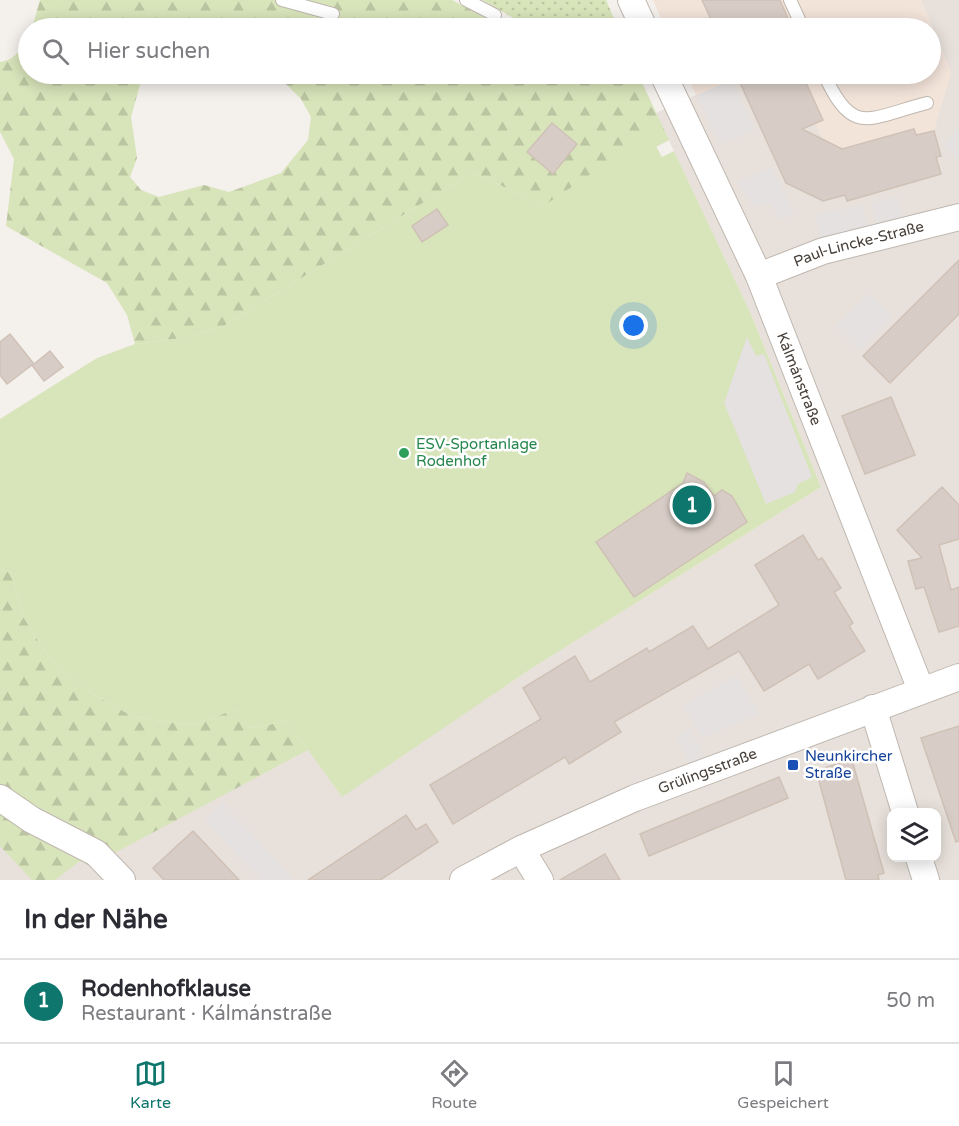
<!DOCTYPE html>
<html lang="de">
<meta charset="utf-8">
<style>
:root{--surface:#fff;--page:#f7f7f7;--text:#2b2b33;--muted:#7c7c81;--line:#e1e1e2;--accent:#0f766e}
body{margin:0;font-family:"Varela Round",sans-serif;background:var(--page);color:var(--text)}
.controls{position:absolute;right:18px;bottom:18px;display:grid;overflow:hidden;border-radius:12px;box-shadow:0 3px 15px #0003}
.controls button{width:54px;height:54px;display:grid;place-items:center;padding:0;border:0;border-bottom:2px solid var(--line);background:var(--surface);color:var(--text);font:30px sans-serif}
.you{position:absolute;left:634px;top:326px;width:21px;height:21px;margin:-15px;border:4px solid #fff;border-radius:50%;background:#1a73e8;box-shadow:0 0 0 9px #1a73e833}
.badge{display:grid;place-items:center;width:39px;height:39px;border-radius:50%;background:var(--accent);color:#fff;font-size:20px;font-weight:700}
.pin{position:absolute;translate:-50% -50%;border:3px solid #fff;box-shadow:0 2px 6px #0006}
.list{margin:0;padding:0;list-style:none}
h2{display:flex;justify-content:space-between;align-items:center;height:78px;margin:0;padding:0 24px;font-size:26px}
h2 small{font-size:20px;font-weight:400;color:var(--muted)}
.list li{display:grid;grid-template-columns:39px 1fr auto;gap:18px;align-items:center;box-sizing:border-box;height:84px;padding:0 24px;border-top:2px solid var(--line)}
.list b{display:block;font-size:22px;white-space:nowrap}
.list p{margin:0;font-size:20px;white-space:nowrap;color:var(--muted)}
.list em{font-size:20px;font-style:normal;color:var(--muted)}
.icon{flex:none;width:33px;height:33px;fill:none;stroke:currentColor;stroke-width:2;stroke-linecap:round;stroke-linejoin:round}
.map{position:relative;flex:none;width:959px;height:880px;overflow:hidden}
.search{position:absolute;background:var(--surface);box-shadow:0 3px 15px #0003;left:18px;right:18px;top:18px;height:66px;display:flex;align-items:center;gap:15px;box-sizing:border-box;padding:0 21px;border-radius:33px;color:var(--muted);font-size:22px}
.sheet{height:162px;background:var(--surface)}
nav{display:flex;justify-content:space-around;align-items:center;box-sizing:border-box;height:84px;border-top:2px solid var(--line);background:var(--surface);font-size:16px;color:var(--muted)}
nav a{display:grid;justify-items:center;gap:3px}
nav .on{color:var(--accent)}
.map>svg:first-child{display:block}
.residential{fill:#e8e1db;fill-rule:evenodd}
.commercial{fill:#f3e4da}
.forest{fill:url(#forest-firs)}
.garden{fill:url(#garden-dots)}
.pitch{fill:#d8e4ba}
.parking{fill:#e4e1e0}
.building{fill:#d8cdc6;stroke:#cfc1b6;stroke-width:1.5}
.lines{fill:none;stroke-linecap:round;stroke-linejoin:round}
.service-casing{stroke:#bfb7af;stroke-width:14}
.minor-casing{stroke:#bfb7af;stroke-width:28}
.service{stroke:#fff;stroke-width:12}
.minor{stroke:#fff;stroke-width:26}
.leisure-dot{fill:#2e9e5b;stroke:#fff;stroke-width:2}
.transit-dot{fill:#1a4fb4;stroke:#fff;stroke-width:2}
.labels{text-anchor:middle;stroke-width:5;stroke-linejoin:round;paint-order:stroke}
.street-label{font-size:15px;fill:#48403a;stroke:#fff}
.leisure-label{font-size:15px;fill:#27864d;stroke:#fff;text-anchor:start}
.transit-label{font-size:15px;fill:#164399;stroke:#fff;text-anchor:start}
</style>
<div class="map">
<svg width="959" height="880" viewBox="0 0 959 880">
<defs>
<pattern id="forest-firs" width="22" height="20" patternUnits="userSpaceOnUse" patternTransform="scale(1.5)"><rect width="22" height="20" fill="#d8e4ba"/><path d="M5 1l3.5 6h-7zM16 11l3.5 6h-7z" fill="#bbc5a1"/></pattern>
<pattern id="garden-dots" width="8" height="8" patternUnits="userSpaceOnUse" patternTransform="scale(1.5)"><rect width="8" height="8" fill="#d8e4ba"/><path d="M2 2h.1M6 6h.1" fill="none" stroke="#bbc5a1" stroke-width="1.8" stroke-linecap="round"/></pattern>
</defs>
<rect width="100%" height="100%" fill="#f4f0ec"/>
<path class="residential" d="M921 0H959V880H0V812L90 865 308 750 342 796 529 670 821 487 750 312 656 113 743 74H802L823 120 842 149 914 129 951 72ZM892 812H936V858H892Z"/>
<g class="commercial">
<polygon points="653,0 921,0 951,72 934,131 916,135 913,129 842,149 823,140 815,123 823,120 802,74 930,74 930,28 665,28"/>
<polygon points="686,74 743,74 696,95"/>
</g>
<g class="forest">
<polygon points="40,0 452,0 504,28 32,28"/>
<path d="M28 36V74H143L131 117 137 158 130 177 141 190 159 197 204 185 229 192 281 173 308 140 311 117 301 99 276 74H638L669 140 656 146 662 158 543 206 473 172 224 326 182 338 135 344 127 315 107 283 6 226 14 159 0 132V62C15 60 22 49 28 36Z"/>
<polygon points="0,569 11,572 24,618 48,656 91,693 134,717 191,725 234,710 251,728 287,721 308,750 90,866 80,861 55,880 32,880 0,846"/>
</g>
<polygon class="garden" points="482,0 606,0 618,28 531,28"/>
<polygon class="pitch" points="662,127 669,140 656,147 662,157 674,151 750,312 821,487 529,670 342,797 287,721 251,728 234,710 191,725 134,717 91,693 48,656 24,618 11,572 0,569 0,419 97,358 135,344 182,338 224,326 473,172 543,206"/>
<g class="parking">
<polygon points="732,80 754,129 720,145 697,96"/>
<polygon points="959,126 959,161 942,146"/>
<polygon points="771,167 794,213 781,220 771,204 752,206 737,182"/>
<polygon points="897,197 906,229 879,235 871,202"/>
<polygon points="862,205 870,237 823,251 815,215"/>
<polygon points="869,293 892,317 859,351 835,327"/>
<polygon points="747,337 756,356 764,354 812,477 798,484 795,492 766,504 724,403"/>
<polygon points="737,675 759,714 702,738 683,706"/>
<polygon points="689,728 711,769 696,775 676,738"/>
<polygon points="223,802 294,880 260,880 205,820"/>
</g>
<g class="building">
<polygon points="702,0 780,0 792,28 715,28"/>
<polygon points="736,74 802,74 823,120 802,129 842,149 914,129 916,135 934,131 941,156 936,157 941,174 847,201 845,195 823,201 786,183"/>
<polygon points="552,123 577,144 553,174 527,152"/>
<polygon points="437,209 448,225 422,242 412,226"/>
<polygon points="959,260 959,314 890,383 863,356"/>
<polygon points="10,334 34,364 50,351 63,367 44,381 32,365 7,384 0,375 0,342"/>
<polygon points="891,397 915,455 865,474 842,416"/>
<polygon points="687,473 704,482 714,496 722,490 732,496 747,522 634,597 596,542 683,483"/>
<polygon points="942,487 959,505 959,539 939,545 951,590 959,587 959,626 939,632 924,587 916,589 908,561 922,558 897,530"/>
<polygon points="803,535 818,560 822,558 841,588 834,592 853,623 849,626 865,651 818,679 809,664 764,691 739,651 614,722 621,732 569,764 565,757 453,824 430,785 541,719 523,688 575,656 590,682 647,648 649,652 693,626 708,649 779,605 755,565"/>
<polygon points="959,726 959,841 956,842 921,738"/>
<polygon points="852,760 884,873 878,875 879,880 846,880 816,770"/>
<polygon points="779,777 788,798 649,856 640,834"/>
<polygon points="406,815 416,830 426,824 438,842 380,880 308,880"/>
<polygon points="193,831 239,880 164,880 153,868"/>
<polygon points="605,854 620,880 560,880"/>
</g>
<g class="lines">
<g class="service-casing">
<g id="service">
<polyline points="282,0 333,14"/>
<polyline points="466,0 495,15"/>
<polyline points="790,0 803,28"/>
<path d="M824 74C853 138 868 118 927 103"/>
</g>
</g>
<g class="minor-casing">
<g id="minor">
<polyline points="631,0 644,28"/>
<path id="s1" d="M663 74 759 276 921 690"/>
<path id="s2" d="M759 276 823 251 959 217"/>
<polyline points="873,708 905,812"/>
<polyline points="0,798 32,820 96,853 122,880"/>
<polyline points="521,849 540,880"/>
<polyline points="919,858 926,880"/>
<path id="s3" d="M463 880 521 849 635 798 959 677"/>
</g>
</g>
<use href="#service" class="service"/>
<use href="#minor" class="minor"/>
</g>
<circle class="leisure-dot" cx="404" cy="453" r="6"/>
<rect class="transit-dot" x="787" y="759" width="12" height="12" rx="3"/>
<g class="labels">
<g class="street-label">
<text dy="5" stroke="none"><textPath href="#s2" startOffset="105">Paul-Lincke-Straße</textPath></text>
<text dy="5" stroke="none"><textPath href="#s1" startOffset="334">Kálmánstraße</textPath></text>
<text dy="5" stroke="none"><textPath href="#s3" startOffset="268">Grülingsstraße</textPath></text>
</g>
<g class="leisure-label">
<text x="416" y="449">ESV-Sportanlage<tspan x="416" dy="17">Rodenhof</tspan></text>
</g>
<g class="transit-label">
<text x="805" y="761">Neunkircher<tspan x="805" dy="17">Straße</tspan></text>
</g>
</g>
</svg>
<div class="controls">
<button><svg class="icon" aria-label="layers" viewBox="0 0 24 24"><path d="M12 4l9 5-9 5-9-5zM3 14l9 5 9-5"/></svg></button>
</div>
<div class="you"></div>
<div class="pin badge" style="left:692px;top:505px">1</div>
<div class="search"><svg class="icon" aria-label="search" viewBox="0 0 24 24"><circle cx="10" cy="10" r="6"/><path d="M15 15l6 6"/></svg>Hier suchen</div>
</div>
<section class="sheet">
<h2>In der Nähe<small></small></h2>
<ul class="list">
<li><span class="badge">1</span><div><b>Rodenhofklause</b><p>Restaurant · Kálmánstraße</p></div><em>50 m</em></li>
</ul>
</section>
<nav>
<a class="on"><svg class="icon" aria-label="map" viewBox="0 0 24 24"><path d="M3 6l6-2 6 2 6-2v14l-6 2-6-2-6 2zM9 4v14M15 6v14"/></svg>Karte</a>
<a><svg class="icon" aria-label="directions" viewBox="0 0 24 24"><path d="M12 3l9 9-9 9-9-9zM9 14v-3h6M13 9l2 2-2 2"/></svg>Route</a>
<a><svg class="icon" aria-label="saved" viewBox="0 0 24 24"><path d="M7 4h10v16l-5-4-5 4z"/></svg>Gespeichert</a>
</nav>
